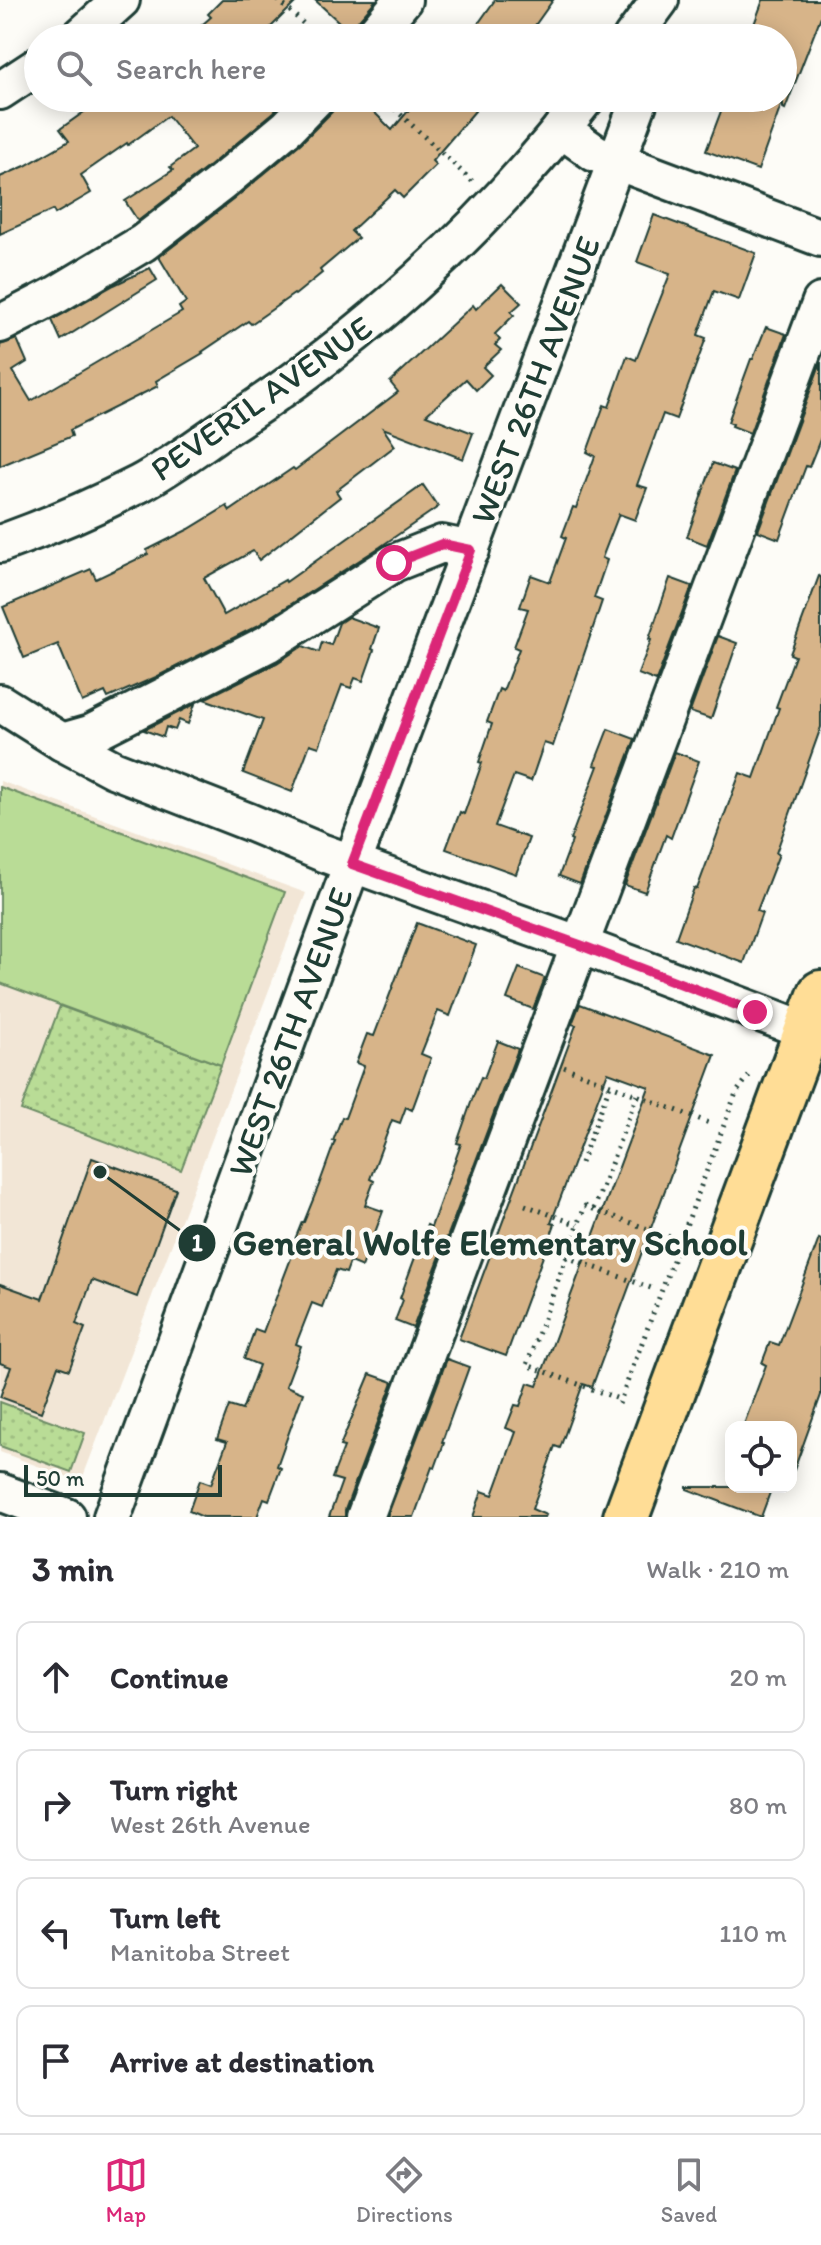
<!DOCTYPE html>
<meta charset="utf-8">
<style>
:root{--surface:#fff;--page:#f7f7f7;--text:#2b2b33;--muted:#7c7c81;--line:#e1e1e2;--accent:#db2777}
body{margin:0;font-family:Itim,sans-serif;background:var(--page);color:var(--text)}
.controls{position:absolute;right:24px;bottom:24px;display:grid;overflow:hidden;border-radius:16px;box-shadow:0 4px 20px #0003}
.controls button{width:72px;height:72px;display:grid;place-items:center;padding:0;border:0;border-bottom:2px solid var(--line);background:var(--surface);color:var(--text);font:40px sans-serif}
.scale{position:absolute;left:24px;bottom:20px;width:198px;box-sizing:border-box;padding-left:8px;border:4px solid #1f3d34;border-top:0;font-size:22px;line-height:28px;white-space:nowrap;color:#1f3d34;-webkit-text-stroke:6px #fdfcf7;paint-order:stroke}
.stop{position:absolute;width:24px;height:24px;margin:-18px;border:6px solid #db2777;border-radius:50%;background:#fff}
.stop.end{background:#db2777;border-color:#fff;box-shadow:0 2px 8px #0008}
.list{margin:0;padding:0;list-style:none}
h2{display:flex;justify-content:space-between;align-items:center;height:104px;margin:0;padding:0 32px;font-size:34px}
h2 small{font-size:26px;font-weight:400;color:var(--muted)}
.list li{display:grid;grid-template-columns:52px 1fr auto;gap:24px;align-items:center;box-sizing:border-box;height:112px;margin:0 16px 16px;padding:0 16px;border:2px solid var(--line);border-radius:16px}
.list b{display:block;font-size:30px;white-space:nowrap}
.list p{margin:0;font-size:26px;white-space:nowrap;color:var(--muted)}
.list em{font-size:26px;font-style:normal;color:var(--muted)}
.icon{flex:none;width:44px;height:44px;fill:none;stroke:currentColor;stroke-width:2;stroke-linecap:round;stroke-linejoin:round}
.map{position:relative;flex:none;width:821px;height:1517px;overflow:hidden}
.search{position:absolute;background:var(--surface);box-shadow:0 4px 20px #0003;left:24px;right:24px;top:24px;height:88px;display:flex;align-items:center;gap:20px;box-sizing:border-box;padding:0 28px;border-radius:44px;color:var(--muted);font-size:30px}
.sheet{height:616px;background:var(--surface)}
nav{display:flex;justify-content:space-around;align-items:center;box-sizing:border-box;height:112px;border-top:2px solid var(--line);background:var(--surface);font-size:22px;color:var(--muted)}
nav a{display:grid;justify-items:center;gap:4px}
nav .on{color:var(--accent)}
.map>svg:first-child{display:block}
.built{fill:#f2e6d6}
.grass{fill:url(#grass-dots);stroke:#6c8c65;stroke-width:2}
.pitch{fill:#b9dc96;stroke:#6c8c65;stroke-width:2}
.building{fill:#d7b489;stroke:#1f3d34;stroke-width:2}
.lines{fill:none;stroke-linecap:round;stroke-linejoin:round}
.minor-casing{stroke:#1f3d34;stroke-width:42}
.major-casing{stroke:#1f3d34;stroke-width:50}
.path{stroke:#1f3d34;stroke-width:5;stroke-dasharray:2 6;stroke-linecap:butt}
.minor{stroke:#fdfcf7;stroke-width:36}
.major{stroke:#ffdd96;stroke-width:44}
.route{stroke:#db2777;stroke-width:10}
.labels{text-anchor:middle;stroke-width:8;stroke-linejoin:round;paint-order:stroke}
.street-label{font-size:34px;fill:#1f3d34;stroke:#fdfcf7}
.leader{fill:none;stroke:#1f3d34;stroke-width:3}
.callout-dot{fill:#1f3d34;stroke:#fdfcf7;stroke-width:3}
.mark-label{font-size:24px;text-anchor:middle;font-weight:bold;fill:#fff}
.callout-label{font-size:36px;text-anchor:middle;font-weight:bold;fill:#1f3d34;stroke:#fdfcf7;stroke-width:8;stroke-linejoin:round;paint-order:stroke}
</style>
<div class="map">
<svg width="821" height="1517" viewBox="0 0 821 1517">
<defs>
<pattern id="grass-dots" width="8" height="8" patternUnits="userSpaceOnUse" patternTransform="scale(2)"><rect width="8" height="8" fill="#b9dc96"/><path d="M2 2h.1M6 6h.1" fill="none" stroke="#9fbe82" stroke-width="1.8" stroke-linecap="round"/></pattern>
</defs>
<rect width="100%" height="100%" fill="#fdfcf7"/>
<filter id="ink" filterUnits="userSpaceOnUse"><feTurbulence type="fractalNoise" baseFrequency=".0125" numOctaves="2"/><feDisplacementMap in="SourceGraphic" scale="16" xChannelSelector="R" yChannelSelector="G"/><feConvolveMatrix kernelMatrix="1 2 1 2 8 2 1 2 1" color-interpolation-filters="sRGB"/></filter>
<g filter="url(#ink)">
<polygon class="built" points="0,781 306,893 81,1482 0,1452"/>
<g class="grass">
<polygon points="60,1006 221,1065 181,1170 21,1110"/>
<polygon points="0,1402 85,1433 71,1472 0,1446"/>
</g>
<polygon class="pitch" points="0,787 285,892 221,1065 0,983"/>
<g class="building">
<polygon points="222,0 298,0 260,38 187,38 211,17 208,14"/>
<polygon points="315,0 376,0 355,24 351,33"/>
<polygon points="495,0 553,0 526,38 468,38"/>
<polygon points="763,0 821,0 821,16 785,109 783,108 783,100 758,170 706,151 726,98 783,98 783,38 749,38"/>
<polygon points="111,98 287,98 274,112 208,167 138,221 125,201 173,170 170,167 194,149 168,116 128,145 127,143 81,175 91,193 55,214 53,210 0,234 0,177 25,166 69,141 60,129 94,105 97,109"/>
<polygon points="336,98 360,98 392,130 419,98 482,98 474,109 475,111 432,161 436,165 403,198 395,190 351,231 358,238 320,270 322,273 295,295 294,294 251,324 248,321 202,352 203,353 156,381 158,386 70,430 72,436 0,466 0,345 17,339 27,362 13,371 31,401 182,312 179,307 186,302 159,257 234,199 301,143 332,112 336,104"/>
<polygon points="654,215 756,253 739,300 714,291 698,335 706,338 676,419 663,414 637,485 647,488 635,520 619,514 602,558 607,560 594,598 602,601 553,746 544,743 531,781 514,775 495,826 529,838 516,874 446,849 460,812 464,814 482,763 479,762 492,724 487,722 499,689 503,691 519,649 514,647 528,609 520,607 531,575 550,582 566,538 562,536 573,507 576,508 595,456 587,452 604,405 609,407 627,356 636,360 670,274 637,262"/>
<polygon points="150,268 157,280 61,340 52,320 114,285"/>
<polygon points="502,284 521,303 511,312 514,315 495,334 500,340 495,345 501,350 483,367 491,375 476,390 466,379 426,415 473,433 463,459 383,428 395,446 336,491 340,497 259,560 253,551 204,578 224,615 285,580 286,582 423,485 438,507 380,547 257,626 156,677 108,698 105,692 82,702 58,644 24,658 3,607 91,569 96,579 148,554 147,550 189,529 227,506 230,511 293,468 295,470 398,392 390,382 473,305 476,309"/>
<polygon points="766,327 786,334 750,433 732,426 733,424 728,422 751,359 753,359"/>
<polygon points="821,362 821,437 809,467 806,466 779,539 758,531"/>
<polygon points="713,463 735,471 707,545 687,537"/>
<polygon points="819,576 821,577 821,727 776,853 779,854 757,911 762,913 744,963 676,938 694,888 697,889 740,773 754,778 779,708 776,707 795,656 790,654"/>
<polygon points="670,578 692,586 656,681 638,674 651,640 649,639"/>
<polygon points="348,617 379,628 372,649 374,650 363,681 355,678 351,688 342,685 319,747 310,744 292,792 243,773 263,720 204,699 277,663 303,646 319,652 322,642 331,645 339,623"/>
<polygon points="718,636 737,643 711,719 690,712"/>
<polygon points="195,704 188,724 179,720 175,730 166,727 163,737 144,730"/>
<polygon points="608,729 635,739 580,884 559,876 572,841 570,840 598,766 594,765"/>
<polygon points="675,752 699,761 671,838 666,835 645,892 625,885"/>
<polygon points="417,923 476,945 450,1016 438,1011 421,1054 431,1058 412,1110 406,1107 400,1123 392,1120 370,1179 374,1181 365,1205 383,1211 362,1267 350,1262 346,1273 336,1270 322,1307 312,1303 296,1344 301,1346 286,1386 303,1393 277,1466 281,1468 269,1500 264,1498 257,1517 203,1517 189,1511 200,1480 211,1484 227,1442 217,1439 229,1406 242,1410 259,1365 244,1359 255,1329 263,1332 293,1253 290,1252 302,1222 304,1222 319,1185 335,1141 333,1141 342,1117 345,1118 364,1066 356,1063 367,1034 374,1036"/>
<polygon points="519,968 545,978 533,1009 507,999"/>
<polygon points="580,1004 715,1055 592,1387 583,1384 560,1448 555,1446 532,1509 546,1515 545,1517 473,1517 482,1491 493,1495 516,1432 506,1428 515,1405 520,1406 528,1383 537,1386 649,1087 608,1072 551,1223 555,1224 506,1356 459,1339 576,1025 572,1024"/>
<polygon points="498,1041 518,1049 413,1328 395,1321 403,1300 400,1298 427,1225 431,1227 461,1144 457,1143 474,1094 481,1077 484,1078"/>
<polygon points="92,1158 176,1189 137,1297 92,1280 76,1324 85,1328 69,1370 58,1366 41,1412 0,1397 11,1367 0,1363 0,1284 42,1299"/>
<polygon points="819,1239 821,1240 821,1395 794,1470 791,1470 791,1427 743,1427 766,1365 762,1363 770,1342 779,1345"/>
<polygon points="447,1359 469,1367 442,1442 444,1443 435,1468 432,1467 414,1517 387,1517"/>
<polygon points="370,1374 393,1382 345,1510 345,1517 329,1517 342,1481 332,1478 344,1447 340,1446"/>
<polygon points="687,1487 772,1487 761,1517 687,1489"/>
</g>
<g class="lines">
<g class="minor-casing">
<g id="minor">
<polyline points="79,38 121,0"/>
<polyline points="371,38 403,0"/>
<polyline points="632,38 660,0"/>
<polyline points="0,91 38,66"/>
<polyline points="561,129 595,153 821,238"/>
<polyline points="0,324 56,295 143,243 221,183 288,127 316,98"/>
<path d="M0 544C47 527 94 507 139 484 167 469 194 449 220 431 360 342 484 229 586 98"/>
<polyline points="0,703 62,742 113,769 249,822 323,853 580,945 821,1036"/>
<polyline points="62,742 90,734 267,644 394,563 442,544 471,550"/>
<polyline points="0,1492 67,1517"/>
<polyline points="112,1517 352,864 640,98"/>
<polyline points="365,1517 821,302"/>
</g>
</g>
<g class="major-casing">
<polyline id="major" points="626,1517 821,993"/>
</g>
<g class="path">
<polyline points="278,0 319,38"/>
<polyline points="383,98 474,183"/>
<polyline points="564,1067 712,1124"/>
<polyline points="581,1163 610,1085"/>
<polyline points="525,1205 578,1225"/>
<polyline points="594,1209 637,1095"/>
<polyline points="566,1257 651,1288"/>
<polyline points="616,1398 527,1365 585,1206 670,1237"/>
<polyline points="619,1404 736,1093 752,1072"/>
</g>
<use href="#minor" class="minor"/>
<use href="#major" class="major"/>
</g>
</g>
<g class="lines" filter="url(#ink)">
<polyline class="route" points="394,563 442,544 471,550 352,864 580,945 755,1012"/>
</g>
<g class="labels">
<g class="street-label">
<text transform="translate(535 380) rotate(-69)" y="12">WEST 26TH AVENUE</text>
<text transform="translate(261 398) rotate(-35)" y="12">PEVERIL AVENUE</text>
<text transform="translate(290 1032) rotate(-70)" y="12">WEST 26TH AVENUE</text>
</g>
</g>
<path class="leader" d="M100 1172L197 1243"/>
<g class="callout-dot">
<circle cx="100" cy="1172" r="8"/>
<circle cx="197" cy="1243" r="20"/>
</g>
<g class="mark-label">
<text x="197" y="1251">1</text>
</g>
<g class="callout-label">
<text x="490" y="1255">General Wolfe Elementary School</text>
</g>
</svg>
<div class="controls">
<button><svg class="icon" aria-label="locate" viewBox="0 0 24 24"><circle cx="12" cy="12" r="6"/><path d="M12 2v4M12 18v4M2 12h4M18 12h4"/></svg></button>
</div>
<div class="scale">50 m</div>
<div class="stop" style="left:394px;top:563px"></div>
<div class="stop end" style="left:755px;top:1012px"></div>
<div class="search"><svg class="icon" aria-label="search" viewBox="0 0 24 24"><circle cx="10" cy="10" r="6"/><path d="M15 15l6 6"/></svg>Search here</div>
</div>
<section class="sheet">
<h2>3 min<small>Walk · 210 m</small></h2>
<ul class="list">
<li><svg class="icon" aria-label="ahead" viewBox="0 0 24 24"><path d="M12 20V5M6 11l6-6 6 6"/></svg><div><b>Continue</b></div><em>20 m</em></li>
<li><svg class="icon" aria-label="right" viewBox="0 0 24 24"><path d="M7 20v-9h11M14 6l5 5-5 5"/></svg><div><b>Turn right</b><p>West 26th Avenue</p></div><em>80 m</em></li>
<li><svg class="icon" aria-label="left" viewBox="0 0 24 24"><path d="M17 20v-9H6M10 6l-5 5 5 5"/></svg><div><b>Turn left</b><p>Manitoba Street</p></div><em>110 m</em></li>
<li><svg class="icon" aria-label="arrive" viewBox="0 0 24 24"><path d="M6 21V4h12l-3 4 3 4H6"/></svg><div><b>Arrive at destination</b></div></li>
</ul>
</section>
<nav>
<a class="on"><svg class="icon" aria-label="map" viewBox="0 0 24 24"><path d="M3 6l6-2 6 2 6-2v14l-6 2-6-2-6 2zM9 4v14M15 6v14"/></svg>Map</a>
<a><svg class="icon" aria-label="directions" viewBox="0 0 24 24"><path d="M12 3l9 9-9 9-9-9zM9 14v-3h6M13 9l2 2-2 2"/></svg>Directions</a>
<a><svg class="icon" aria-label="saved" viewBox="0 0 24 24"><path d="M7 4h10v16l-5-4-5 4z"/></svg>Saved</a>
</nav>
